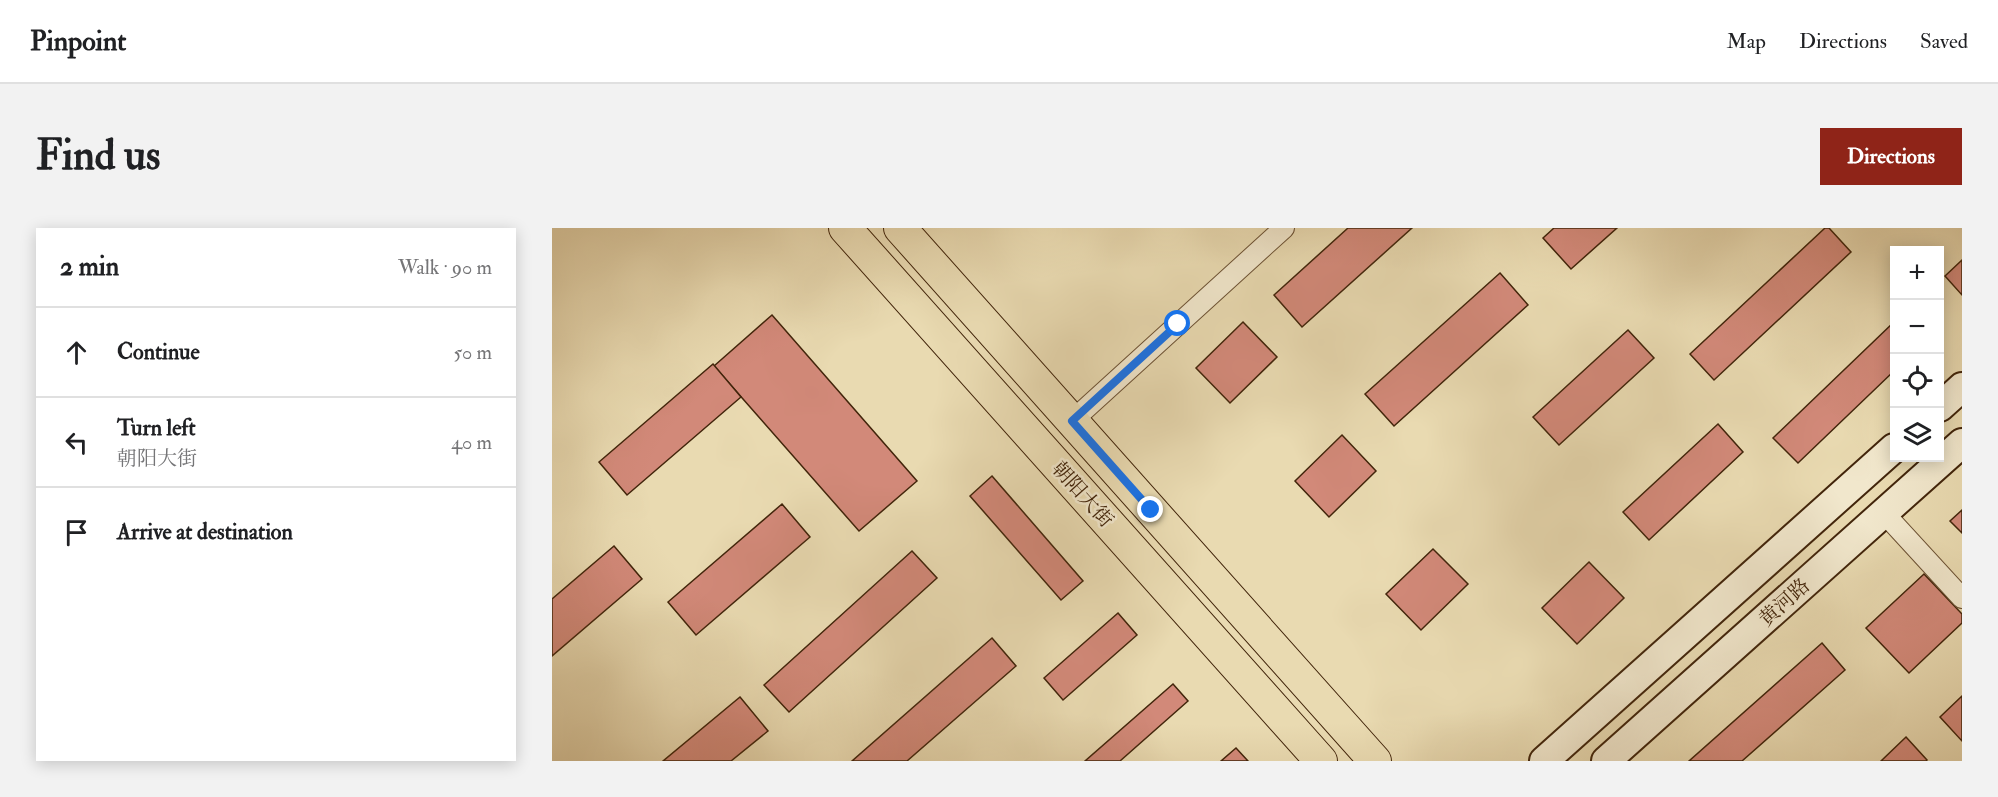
<!DOCTYPE html>
<meta charset="utf-8">
<style>
:root{--surface:#fff;--page:#f2f2f2;--text:#202124;--muted:#757577;--line:#e0e0e0;--accent:#8f2418}
body{margin:0;font-family:"IM FELL Double Pica","Noto Serif SC",serif;background:var(--page);color:var(--text)}
.controls{position:absolute;right:18px;top:18px;display:grid;overflow:hidden;border-radius:0px;box-shadow:0 3px 15px #0003}
.controls button{width:54px;height:54px;display:grid;place-items:center;padding:0;border:0;border-bottom:2px solid var(--line);background:var(--surface);color:var(--text);font:30px sans-serif}
.stop{position:absolute;width:18px;height:18px;margin:-14px;border:4px solid #1a73e8;border-radius:50%;background:#fff}
.stop.end{background:#1a73e8;border-color:#fff;box-shadow:0 2px 6px #0008}
.list{margin:0;padding:0;list-style:none}
h2{display:flex;justify-content:space-between;align-items:center;height:78px;margin:0;padding:0 24px;font-size:26px}
h2 small{font-size:20px;font-weight:400;color:var(--muted)}
.list li{display:grid;grid-template-columns:39px 1fr auto;gap:18px;align-items:center;box-sizing:border-box;height:90px;padding:0 24px;border-top:2px solid var(--line)}
.list b{display:block;font-size:22px;white-space:nowrap}
.list p{margin:0;font-size:20px;white-space:nowrap;color:var(--muted)}
.list em{font-size:20px;font-style:normal;color:var(--muted)}
.icon{flex:none;width:33px;height:33px;fill:none;stroke:currentColor;stroke-width:2;stroke-linecap:round;stroke-linejoin:round}
.map{position:relative;flex:none;width:1410px;height:533px;overflow:hidden;border-radius:0px}
header{display:flex;align-items:center;gap:36px;box-sizing:border-box;height:84px;padding:0 30px;background:var(--surface);border-bottom:2px solid var(--line)}
header strong{font-size:28px}
nav{display:flex;gap:33px;margin-inline-start:auto;font-size:21px}
.intro{display:flex;align-items:center;justify-content:space-between;box-sizing:border-box;height:144px;padding:0 36px}
h1{margin:0;font-size:42px}
.button{padding:15px 27px;border-radius:0px;background:var(--accent);color:#fff;font-size:21px;font-weight:700}
main{display:flex;gap:36px;padding:0 36px}
aside{flex:1;background:var(--surface);border-radius:0px;box-shadow:0 3px 15px #0003}
.map>svg:first-child{display:block}
.building{fill:#d28979;stroke:#42250b;stroke-width:1.5}
.lines{fill:none;stroke-linecap:round;stroke-linejoin:round}
.minor-casing{stroke:#6c5234;stroke-width:22}
.secondary-casing{stroke:#42250b;stroke-width:32}
.primary-casing{stroke:#42250b;stroke-width:34}
.minor{stroke:#f1e7cc;stroke-width:20}
.secondary{stroke:#f1e7cc;stroke-width:28}
.primary{stroke:#e9dab1;stroke-width:32}
.route{stroke:#1a73e8;stroke-width:8}
.labels{text-anchor:middle;stroke-width:5;stroke-linejoin:round;paint-order:stroke}
.street-label{font-size:20px;fill:#42250b;stroke:#f1e7cc}
</style>
<header>
<strong>Pinpoint</strong>
<nav><a>Map</a><a>Directions</a><a>Saved</a></nav>
</header>
<div class="intro"><h1>Find us</h1><a class="button">Directions</a></div>
<main>
<aside>
<h2>2 min<small>Walk · 90 m</small></h2>
<ul class="list">
<li><svg class="icon" aria-label="ahead" viewBox="0 0 24 24"><path d="M12 20V5M6 11l6-6 6 6"/></svg><div><b>Continue</b></div><em>50 m</em></li>
<li><svg class="icon" aria-label="left" viewBox="0 0 24 24"><path d="M17 20v-9H6M10 6l-5 5 5 5"/></svg><div><b>Turn left</b><p>朝阳大街</p></div><em>40 m</em></li>
<li><svg class="icon" aria-label="arrive" viewBox="0 0 24 24"><path d="M6 21V4h12l-3 4 3 4H6"/></svg><div><b>Arrive at destination</b></div></li>
</ul>
</aside>
<div class="map">
<svg width="1410" height="533" viewBox="0 0 1410 533">
<rect width="100%" height="100%" fill="#e9dab1"/>
<filter id="stains"><feTurbulence type="fractalNoise" baseFrequency=".00333" numOctaves="4"/><feColorMatrix values="0 0 0 0 .2 0 0 0 0 .09 0 0 0 0 .02 0 0 0 .5 -.17"/></filter>
<radialGradient id="worn" r=".72"><stop offset=".6" stop-color="#630" stop-opacity="0"/><stop offset="1" stop-color="#630" stop-opacity=".3"/></radialGradient>
<g class="building">
<polygon points="796,0 860,0 750,99 722,67"/>
<polygon points="1002,0 1065,0 1019,41 991,10"/>
<polygon points="1273,0 1277,0 1299,24 1162,152 1138,126"/>
<polygon points="1410,32 1410,67 1393,48"/>
<polygon points="948,45 976,77 842,198 813,166"/>
<polygon points="220,87 365,253 307,303 162,138"/>
<polygon points="691,94 725,129 678,175 644,140"/>
<polygon points="1342,94 1342,143 1246,235 1221,210"/>
<polygon points="1076,102 1102,130 1007,217 981,189"/>
<polygon points="161,136 189,169 75,267 47,234"/>
<polygon points="1166,196 1191,224 1097,312 1071,284"/>
<polygon points="790,207 824,243 777,289 743,253"/>
<polygon points="440,248 531,353 509,372 418,268"/>
<polygon points="230,276 258,309 144,407 116,374"/>
<polygon points="1410,282 1410,305 1398,293"/>
<polygon points="62,318 90,351 0,428 0,371"/>
<polygon points="881,321 916,356 869,402 834,366"/>
<polygon points="360,323 385,350 237,484 212,457"/>
<polygon points="1037,334 1072,370 1025,416 990,380"/>
<polygon points="1372,346 1410,386 1410,395 1357,445 1314,400"/>
<polygon points="566,385 585,407 511,472 492,450"/>
<polygon points="440,410 464,438 355,533 300,533"/>
<polygon points="1270,415 1293,442 1190,533 1137,533"/>
<polygon points="621,456 636,473 568,533 533,533"/>
<polygon points="1410,468 1410,513 1388,489"/>
<polygon points="188,469 216,503 179,533 111,533"/>
<polygon points="1354,509 1375,532 1374,533 1329,533"/>
<polygon points="684,520 696,533 669,533"/>
</g>
<g class="lines">
<g class="minor-casing">
<g id="minor">
<polyline points="520,193 732,0"/>
<polyline points="1332,285 1410,370"/>
</g>
</g>
<g class="secondary-casing">
<g id="secondary">
<polyline points="1388,179 1410,159"/>
<polyline points="992,533 1342,220"/>
<polyline points="1054,533 1410,215"/>
</g>
</g>
<g class="primary-casing">
<g id="primary">
<polyline points="293,0 769,533"/>
<polyline points="348,0 823,533"/>
</g>
</g>
<use href="#minor" class="minor"/>
<use href="#secondary" class="secondary"/>
<use href="#primary" class="primary"/>
</g>
<g class="lines">
<polyline class="route" points="599,282 520,193 626,96"/>
</g>
<g class="labels">
<g class="street-label">
<text transform="translate(531 266) rotate(48)" y="7">朝阳大街</text>
<text transform="translate(1232 374) rotate(-42)" y="7">黄河路</text>
</g>
</g>
<rect width="100%" height="100%" filter="url(#stains)"/>
<rect width="100%" height="100%" fill="url(#worn)"/>
</svg>
<div class="controls">
<button>+</button>
<button>−</button>
<button><svg class="icon" aria-label="locate" viewBox="0 0 24 24"><circle cx="12" cy="12" r="6"/><path d="M12 2v4M12 18v4M2 12h4M18 12h4"/></svg></button>
<button><svg class="icon" aria-label="layers" viewBox="0 0 24 24"><path d="M12 4l9 5-9 5-9-5zM3 14l9 5 9-5"/></svg></button>
</div>
<div class="stop" style="left:626px;top:96px"></div>
<div class="stop end" style="left:599px;top:282px"></div>
</div>
</main>
